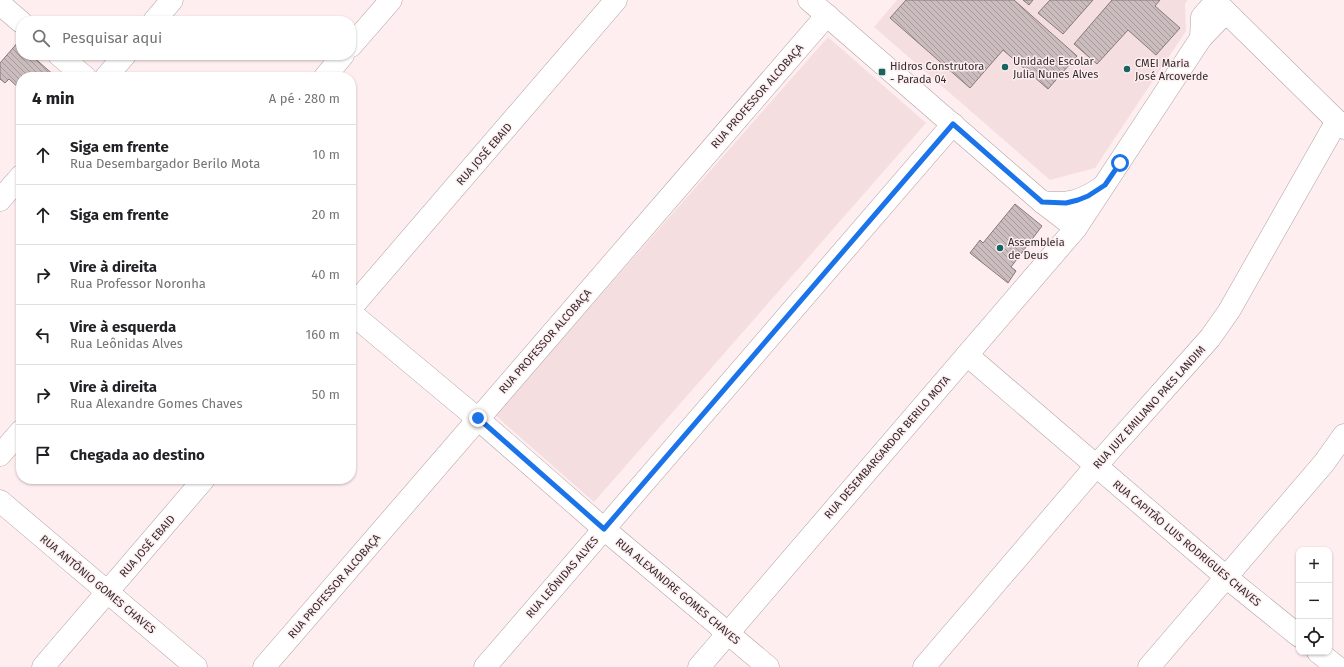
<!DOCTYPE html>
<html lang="pt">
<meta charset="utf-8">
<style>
:root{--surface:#fff;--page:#f6f6f6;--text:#202124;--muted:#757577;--line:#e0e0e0}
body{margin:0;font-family:"Fira Sans",sans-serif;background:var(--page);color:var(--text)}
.controls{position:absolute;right:12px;bottom:12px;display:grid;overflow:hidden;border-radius:8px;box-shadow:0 1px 3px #0004}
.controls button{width:36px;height:36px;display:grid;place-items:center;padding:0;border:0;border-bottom:1px solid var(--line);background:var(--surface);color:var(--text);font:20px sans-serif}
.stop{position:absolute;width:12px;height:12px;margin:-9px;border:3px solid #1a73e8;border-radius:50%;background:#fff}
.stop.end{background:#1a73e8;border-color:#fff;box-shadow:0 1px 4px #0008}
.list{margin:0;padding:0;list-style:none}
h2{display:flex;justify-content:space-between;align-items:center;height:52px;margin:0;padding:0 16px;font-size:17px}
h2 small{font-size:13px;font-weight:400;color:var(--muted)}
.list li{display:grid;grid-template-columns:26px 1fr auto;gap:12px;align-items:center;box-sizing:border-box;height:60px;padding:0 16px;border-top:1px solid var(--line)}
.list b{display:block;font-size:15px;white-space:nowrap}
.list p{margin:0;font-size:13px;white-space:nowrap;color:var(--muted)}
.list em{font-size:13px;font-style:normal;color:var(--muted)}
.icon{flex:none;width:22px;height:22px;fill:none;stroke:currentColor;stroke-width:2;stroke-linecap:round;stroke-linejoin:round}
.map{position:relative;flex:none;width:1344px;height:667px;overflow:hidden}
.search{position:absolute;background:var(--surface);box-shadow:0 1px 3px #0004;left:16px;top:16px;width:340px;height:44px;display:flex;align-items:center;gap:10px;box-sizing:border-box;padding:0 14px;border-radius:16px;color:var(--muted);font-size:15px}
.panel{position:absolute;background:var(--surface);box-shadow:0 1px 3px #0004;left:16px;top:72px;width:340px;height:412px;border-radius:16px}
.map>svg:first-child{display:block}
.built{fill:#f5dee0}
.building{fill:url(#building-back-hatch);stroke:#87797b}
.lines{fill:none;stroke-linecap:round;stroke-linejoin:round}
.minor-casing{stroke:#afa0a2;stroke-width:23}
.tertiary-casing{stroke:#afa0a2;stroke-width:23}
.minor{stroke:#fff;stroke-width:22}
.tertiary{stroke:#fff;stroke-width:22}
.route{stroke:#1a73e8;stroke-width:5}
.poi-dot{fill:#186560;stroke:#feeef0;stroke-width:1.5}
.labels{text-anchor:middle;stroke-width:3;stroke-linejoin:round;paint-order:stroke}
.poi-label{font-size:11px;fill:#312b2c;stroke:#feeef0;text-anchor:start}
.street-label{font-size:11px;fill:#312b2c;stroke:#feeef0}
</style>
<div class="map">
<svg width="1344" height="667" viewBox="0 0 1344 667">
<defs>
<pattern id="building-back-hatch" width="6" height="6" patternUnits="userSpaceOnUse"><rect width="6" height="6" fill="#cbbcbe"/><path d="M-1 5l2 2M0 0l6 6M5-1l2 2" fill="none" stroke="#a5999b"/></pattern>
</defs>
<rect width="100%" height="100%" fill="#feeef0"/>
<g class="built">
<polygon points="897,0 1188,0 1185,4 1186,31 1095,168 1050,180 874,27"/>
<polygon points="828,37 926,123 594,502 495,415"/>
</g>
<g class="building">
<polygon points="906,0 1014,0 1077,56 1048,89 1003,50 970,88 890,18"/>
<polygon points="1023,0 1033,0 1029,5"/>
<polygon points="1050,0 1093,0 1063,34 1038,13"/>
<polygon points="1112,0 1160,0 1155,6 1180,28 1156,55 1128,30 1097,64 1074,44"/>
<polygon points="19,41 21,43 21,55 31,55 56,77 21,77 21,90 9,79 5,83 0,79 0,63"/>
<polygon points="1015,204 1042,226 1011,267 1016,271 1008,283 970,253 980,240 983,243"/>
</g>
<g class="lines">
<g class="minor-casing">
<g id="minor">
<polyline points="0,4 21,22"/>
<polyline points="154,21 172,0"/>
<polyline points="1201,38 1202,17 1217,0"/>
<polyline points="351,46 391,0"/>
<polyline points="59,55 85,77"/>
<polyline points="106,77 125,55"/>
<polyline points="325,77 343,55"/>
<polyline points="0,200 21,176"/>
<polyline points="351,308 616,0"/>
<polyline points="351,313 478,419 604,529 768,667"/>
<polyline points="967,355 1226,577 1299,636"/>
<polyline points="0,455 21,431"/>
<polyline points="0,501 196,667"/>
<polyline points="1318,652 1337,667"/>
<polyline points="43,667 204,479"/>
<polyline points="264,667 827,15"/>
<polyline points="485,667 953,124"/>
<polyline points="699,667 1076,228"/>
<polyline points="924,667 1096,466 1210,338 1229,311 1337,121"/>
<polyline points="1149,667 1324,463 1344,435"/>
</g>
</g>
<g class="tertiary-casing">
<g id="tertiary">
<polyline points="809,0 1042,202 1076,228 1201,38 1226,12"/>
<polyline points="1216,2 1344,128"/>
<path d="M1042 202C1067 205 1080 202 1101 188"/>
</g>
</g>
<use href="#minor" class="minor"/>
<use href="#tertiary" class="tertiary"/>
</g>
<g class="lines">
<polyline class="route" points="478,418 604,529 953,124 1042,202 1066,203 1078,200 1088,196 1105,185 1120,163"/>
</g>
<g class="poi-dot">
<circle cx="1005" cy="67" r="4"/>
<circle cx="1127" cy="69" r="4"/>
<rect x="878" y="68" width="8" height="8" rx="2"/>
<circle cx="1000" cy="248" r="4"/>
</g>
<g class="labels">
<g class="poi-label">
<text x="1013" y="65">Unidade Escolar<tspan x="1013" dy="13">Julia Nunes Alves</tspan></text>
<text x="1135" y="67">CMEI Maria<tspan x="1135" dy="13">José Arcoverde</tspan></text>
<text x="890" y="70">Hidros Construtora<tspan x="890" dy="13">- Parada 04</tspan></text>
<text x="1008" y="246">Assembleia<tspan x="1008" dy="13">de Deus</tspan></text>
</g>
<g class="street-label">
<text transform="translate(757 96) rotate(-49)" y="4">RUA PROFESSOR ALCOBAÇA</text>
<text transform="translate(484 154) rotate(-49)" y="4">RUA JOSÉ EBAID</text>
<text transform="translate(545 341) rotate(-49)" y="4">RUA PROFESSOR ALCOBAÇA</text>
<text transform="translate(1149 407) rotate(-48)" y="4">RUA JUIZ EMILIANO PAES LANDIM</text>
<text transform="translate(887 447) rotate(-49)" y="4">RUA DESEMBARGARDOR BERILO MOTA</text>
<text transform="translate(1187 543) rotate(40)" y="4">RUA CAPITÃO LUIS RODRIGUES CHAVES</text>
<text transform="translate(147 546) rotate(-49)" y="4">RUA JOSÉ EBAID</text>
<text transform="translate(562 577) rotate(-49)" y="4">RUA LEÔNIDAS ALVES</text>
<text transform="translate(98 584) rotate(40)" y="4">RUA ANTÔNIO GOMES CHAVES</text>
<text transform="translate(334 586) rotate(-49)" y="4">RUA PROFESSOR ALCOBAÇA</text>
<text transform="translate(678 591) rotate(40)" y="4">RUA ALEXANDRE GOMES CHAVES</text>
</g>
</g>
</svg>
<div class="controls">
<button>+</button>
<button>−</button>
<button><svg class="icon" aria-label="locate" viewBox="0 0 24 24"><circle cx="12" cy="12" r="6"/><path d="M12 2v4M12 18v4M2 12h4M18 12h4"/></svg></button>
</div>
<div class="stop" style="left:1120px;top:163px"></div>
<div class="stop end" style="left:478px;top:418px"></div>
<div class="search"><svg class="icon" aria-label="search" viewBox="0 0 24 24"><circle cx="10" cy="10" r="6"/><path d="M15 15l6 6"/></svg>Pesquisar aqui</div>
<section class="panel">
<h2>4 min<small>A pé · 280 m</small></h2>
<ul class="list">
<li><svg class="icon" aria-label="ahead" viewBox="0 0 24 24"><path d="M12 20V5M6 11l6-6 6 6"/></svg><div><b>Siga em frente</b><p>Rua Desembargador Berilo Mota</p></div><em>10 m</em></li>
<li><svg class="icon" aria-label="ahead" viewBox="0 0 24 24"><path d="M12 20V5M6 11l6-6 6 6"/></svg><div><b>Siga em frente</b></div><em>20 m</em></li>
<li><svg class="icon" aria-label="right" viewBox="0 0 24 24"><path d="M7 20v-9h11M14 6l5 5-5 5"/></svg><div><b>Vire à direita</b><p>Rua Professor Noronha</p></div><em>40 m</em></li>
<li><svg class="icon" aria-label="left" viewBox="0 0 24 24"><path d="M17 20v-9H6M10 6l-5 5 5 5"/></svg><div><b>Vire à esquerda</b><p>Rua Leônidas Alves</p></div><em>160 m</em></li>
<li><svg class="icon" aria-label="right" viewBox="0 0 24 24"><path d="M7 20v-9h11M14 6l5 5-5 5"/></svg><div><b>Vire à direita</b><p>Rua Alexandre Gomes Chaves</p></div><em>50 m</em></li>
<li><svg class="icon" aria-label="arrive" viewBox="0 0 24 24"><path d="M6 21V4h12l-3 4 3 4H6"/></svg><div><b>Chegada ao destino</b></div></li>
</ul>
</section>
</div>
